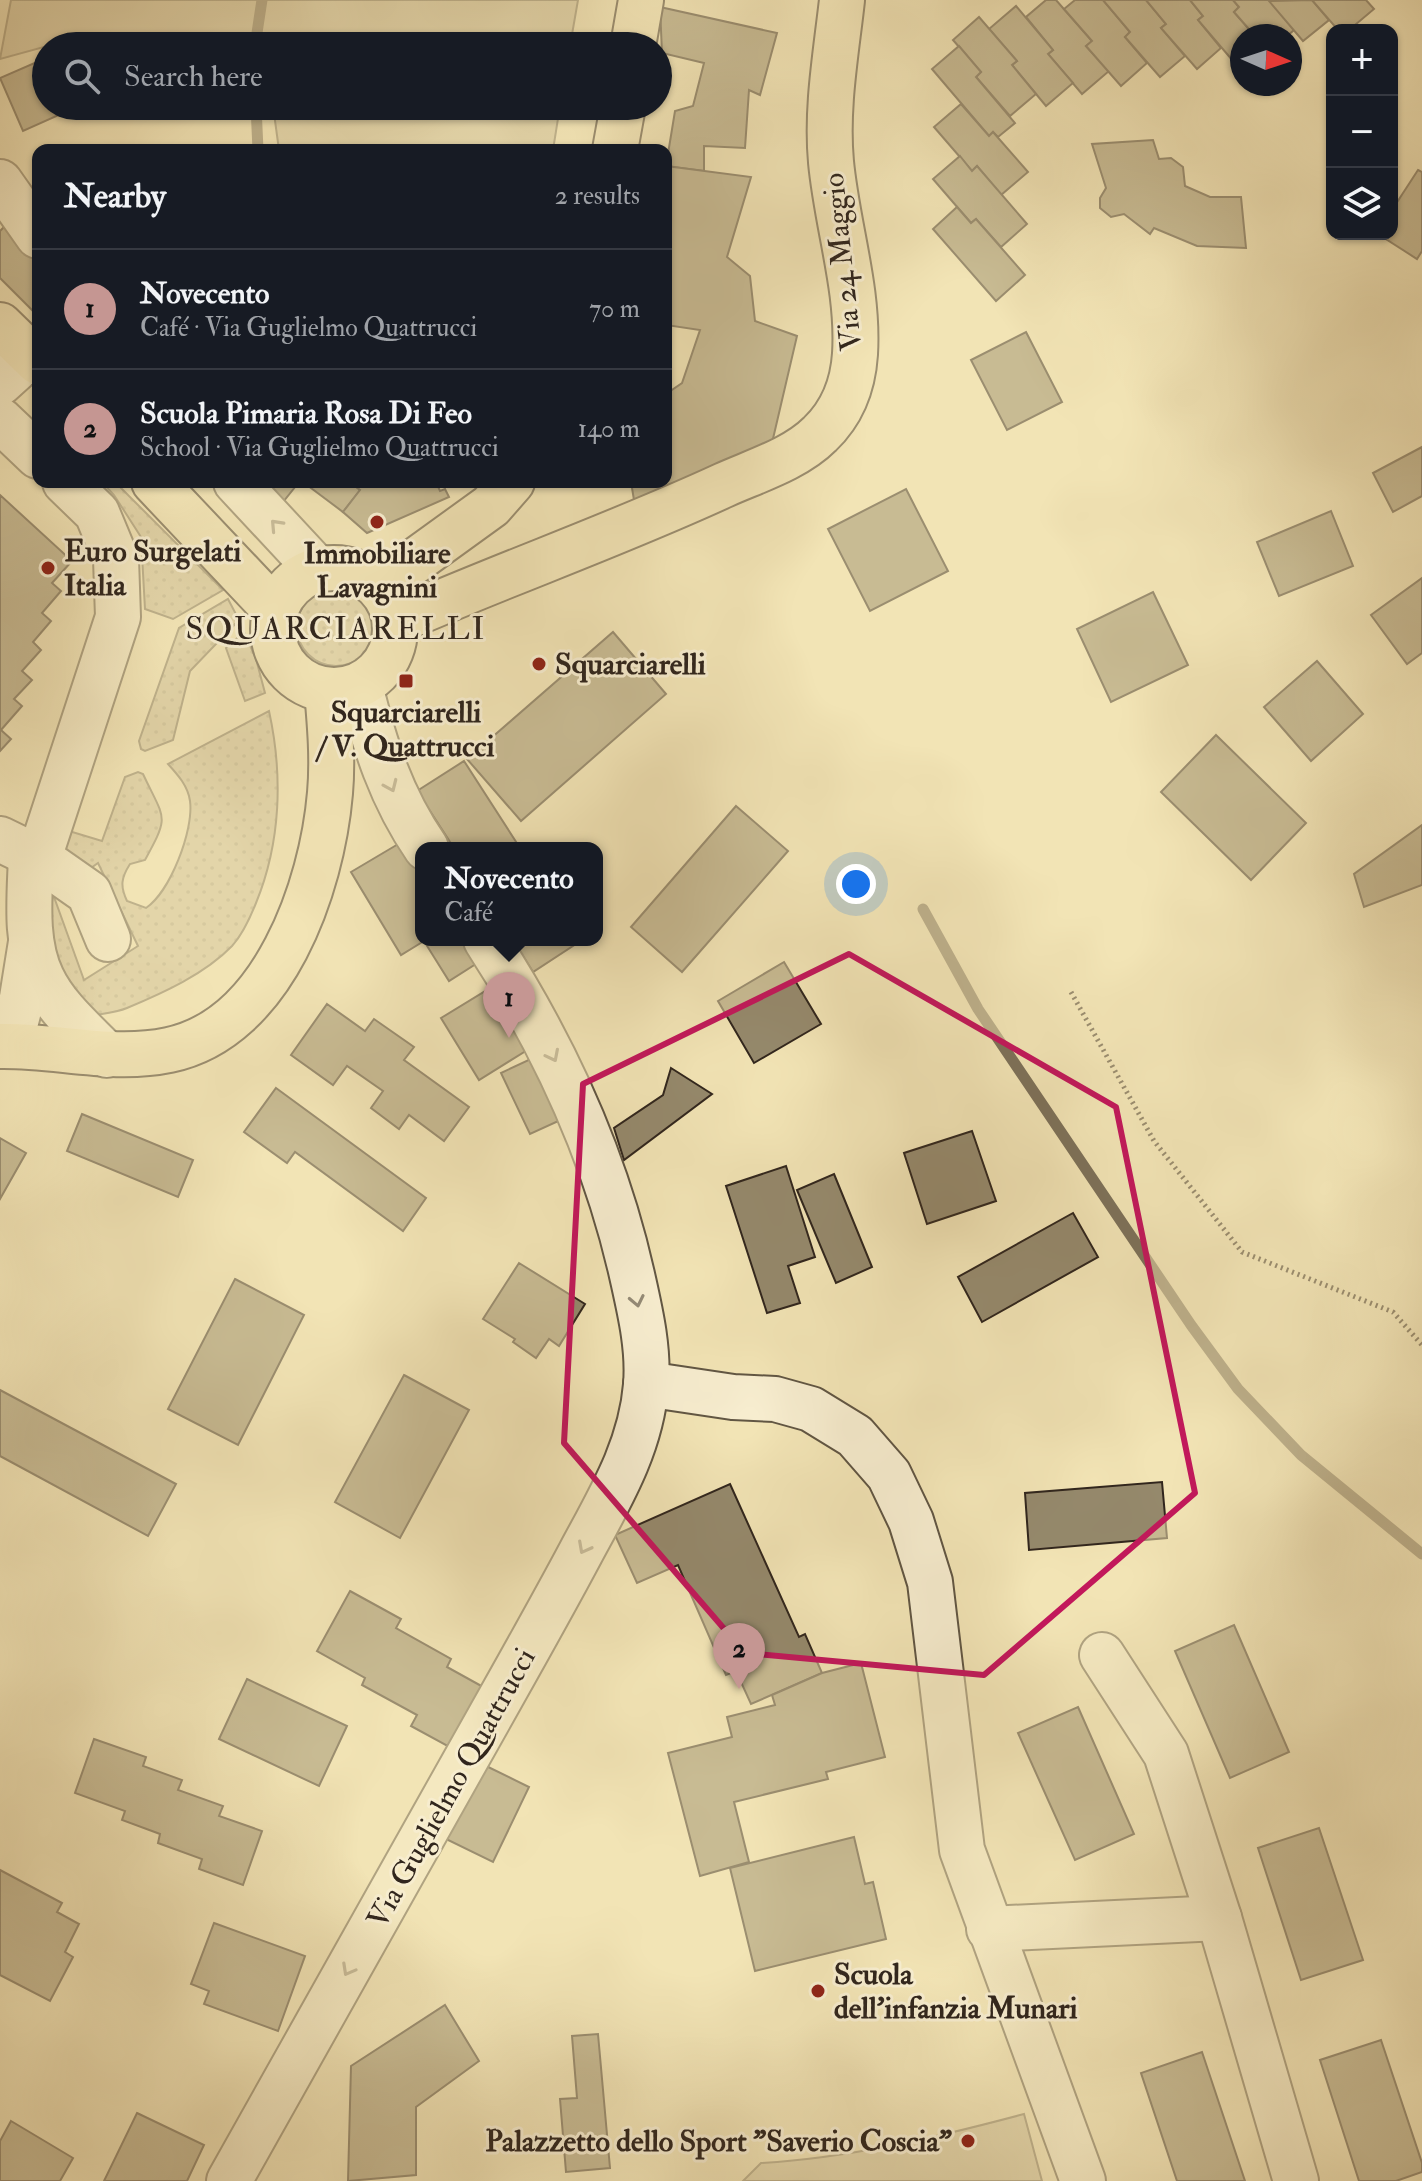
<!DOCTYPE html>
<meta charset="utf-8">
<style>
:root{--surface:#171b24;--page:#20242c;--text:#f1f3f6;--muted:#9ea1a6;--line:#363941;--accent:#c59692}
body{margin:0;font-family:"IM FELL Double Pica",serif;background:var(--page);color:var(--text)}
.controls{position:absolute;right:24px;top:24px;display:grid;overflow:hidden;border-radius:16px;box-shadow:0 2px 6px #0004}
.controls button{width:72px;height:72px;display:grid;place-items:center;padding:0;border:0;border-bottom:2px solid var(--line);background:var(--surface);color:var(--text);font:40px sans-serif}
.compass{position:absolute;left:1230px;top:24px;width:72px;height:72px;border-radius:50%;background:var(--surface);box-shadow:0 2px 6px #0004;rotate:93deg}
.you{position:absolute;left:856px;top:884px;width:28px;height:28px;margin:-20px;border:6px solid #fff;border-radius:50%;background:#1a73e8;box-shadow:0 0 0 12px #1a73e833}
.badge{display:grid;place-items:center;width:52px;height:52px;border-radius:50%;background:var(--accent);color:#111;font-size:26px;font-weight:700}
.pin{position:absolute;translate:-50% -66px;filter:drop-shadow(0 2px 4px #0008)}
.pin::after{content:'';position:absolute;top:42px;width:28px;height:24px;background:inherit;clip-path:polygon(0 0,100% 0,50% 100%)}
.popup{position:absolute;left:415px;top:842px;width:188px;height:104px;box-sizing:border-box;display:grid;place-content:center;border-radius:16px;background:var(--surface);filter:drop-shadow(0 2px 6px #0005);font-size:26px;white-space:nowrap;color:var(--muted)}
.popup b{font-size:30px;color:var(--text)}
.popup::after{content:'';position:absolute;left:50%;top:100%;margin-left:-16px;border:16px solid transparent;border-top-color:var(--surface)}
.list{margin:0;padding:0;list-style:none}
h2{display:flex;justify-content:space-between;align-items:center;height:104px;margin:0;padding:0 32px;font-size:34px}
h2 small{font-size:26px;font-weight:400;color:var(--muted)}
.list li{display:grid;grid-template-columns:52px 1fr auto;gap:24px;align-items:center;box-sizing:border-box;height:120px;padding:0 32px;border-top:2px solid var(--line)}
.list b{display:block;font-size:30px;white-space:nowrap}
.list p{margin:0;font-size:26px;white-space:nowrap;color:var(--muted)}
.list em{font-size:26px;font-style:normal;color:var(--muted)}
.icon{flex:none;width:44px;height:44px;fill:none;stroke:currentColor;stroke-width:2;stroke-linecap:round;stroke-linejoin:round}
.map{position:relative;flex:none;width:1422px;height:2181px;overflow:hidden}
.search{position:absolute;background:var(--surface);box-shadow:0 2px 6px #0004;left:32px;top:32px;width:640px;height:88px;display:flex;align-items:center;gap:20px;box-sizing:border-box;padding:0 28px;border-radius:44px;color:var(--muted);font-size:30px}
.panel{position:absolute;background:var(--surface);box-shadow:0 2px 6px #0004;left:32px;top:144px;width:640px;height:344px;border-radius:16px}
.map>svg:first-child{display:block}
.grass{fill:url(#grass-dots);stroke:#81755c;stroke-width:2}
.park{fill:#d1c49b;stroke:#81755c;stroke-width:2}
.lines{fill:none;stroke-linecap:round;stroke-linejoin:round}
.stream{stroke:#7d7159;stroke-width:11}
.building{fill:#95896c;stroke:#31261d;stroke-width:2}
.minor-casing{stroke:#615643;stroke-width:48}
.major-casing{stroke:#31261d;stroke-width:48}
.path{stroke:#31261d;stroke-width:5;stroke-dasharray:2 4;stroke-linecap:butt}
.minor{stroke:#f7edcf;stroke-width:44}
.major{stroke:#f2e4b5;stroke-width:44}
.oneway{stroke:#948a76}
.marked{fill:none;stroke:#c2185b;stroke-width:6;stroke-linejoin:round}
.poi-dot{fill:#8f2418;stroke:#f7edcf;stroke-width:3}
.labels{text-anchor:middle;stroke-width:6;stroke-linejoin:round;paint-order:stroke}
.street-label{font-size:30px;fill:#31261d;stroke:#f7edcf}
.poi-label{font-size:30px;font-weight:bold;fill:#31261d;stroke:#f7edcf;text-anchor:start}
.neighbourhood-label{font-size:32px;letter-spacing:2px;fill:#31261d;stroke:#f7edcf}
</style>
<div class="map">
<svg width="1422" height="2181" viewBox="0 0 1422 2181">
<defs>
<pattern id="grass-dots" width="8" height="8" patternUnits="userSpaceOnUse" patternTransform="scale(2)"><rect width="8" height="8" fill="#d1c49b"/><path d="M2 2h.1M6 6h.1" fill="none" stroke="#b4a885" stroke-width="1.8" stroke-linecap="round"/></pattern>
</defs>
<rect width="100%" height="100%" fill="#f2e4b5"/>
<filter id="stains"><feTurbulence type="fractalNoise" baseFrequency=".0025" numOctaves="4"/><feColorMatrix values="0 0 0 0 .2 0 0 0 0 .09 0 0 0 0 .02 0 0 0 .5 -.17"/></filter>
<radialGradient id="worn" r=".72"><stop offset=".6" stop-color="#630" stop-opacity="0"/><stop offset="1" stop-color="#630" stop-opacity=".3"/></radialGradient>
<g class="grass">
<polygon points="102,482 115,482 223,590 173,619 145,609 141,537 114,495"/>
<circle cx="336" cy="627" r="39"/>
<polygon points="228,599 239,620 190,671 173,740 145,751 141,749 139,741 179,628"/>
<polygon points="244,632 256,659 265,693 245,701 226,648"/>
<path d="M269 711C283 775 281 842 256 903 250 918 243 934 232 946 205 974 163 993 127 1008 115 1013 99 1014 86 1017L51 961 50 902 54 897 84 980 138 946 98 863 88 870 63 854 69 831 102 841 125 777 138 772 143 774C165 821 170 814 145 860L130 864C121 878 120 886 127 901L146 908C170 892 194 830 190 801 188 786 178 775 168 764Z"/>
</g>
<g class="park">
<polygon points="11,0 578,0 570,46 118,46 91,34 0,59"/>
<polygon points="273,106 560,106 553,150 279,150"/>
<path d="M1024 2114 1042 2181H743L761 2163C849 2158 938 2137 1024 2114Z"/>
</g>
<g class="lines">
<g class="stream">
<polyline points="255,46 262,0"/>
<polyline points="256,106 258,150"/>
<polyline points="923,909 978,1009 1191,1325 1238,1389 1301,1455 1422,1554"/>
</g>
</g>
<g class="building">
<polygon points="1046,0 1056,0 1092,41 1086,46 1109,71 1082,94 1048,54 1053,50 1026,17"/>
<polygon points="1075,0 1103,0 1130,32 1125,37 1147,63 1121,86 1086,46 1092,41 1064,9"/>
<polygon points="1103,0 1146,0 1166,24 1161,28 1185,56 1160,77 1125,37 1130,32"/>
<polygon points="1146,0 1190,0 1203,16 1198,20 1221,48 1197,69 1161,28 1166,24"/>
<polygon points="1190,0 1233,0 1239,7 1234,12 1255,36 1242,36 1242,53 1233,61 1198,20 1203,16"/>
<polygon points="1233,0 1270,0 1294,30 1287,36 1255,36 1234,12 1239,7"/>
<polygon points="1312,0 1329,20 1303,41 1269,1"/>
<polygon points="1312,0 1366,0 1374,9 1349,30 1338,30"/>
<polygon points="1016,6 1053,50 1048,54 1073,83 1046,106 1012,65 1017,61 989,29"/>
<polygon points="660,7 777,33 760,95 749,90 745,148 704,146 704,171 666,166 675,111 693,106 704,63 662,53"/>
<polygon points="979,17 1017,61 1012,65 1036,94 1010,116 976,77 981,72 953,40"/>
<polygon points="959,46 981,72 976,77 1015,123 998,137 993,132 989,136 932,69"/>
<polygon points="46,58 46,106 69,106 70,110 23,131 0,78"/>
<polygon points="961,104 989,136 993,132 1028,172 1001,195 977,166 972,171 934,127"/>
<polygon points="1153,140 1159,159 1171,158 1183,167 1185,186 1210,197 1241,197 1246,248 1197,246 1154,228 1150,234 1124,214 1111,217 1100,208 1100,198 1106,188 1092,144"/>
<polygon points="960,156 972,171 977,166 1027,224 1001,247 976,219 971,223 933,179"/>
<polygon points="666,166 751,177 727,257 750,276 755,321 797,336 772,443 635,506 631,482 666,482 666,394 682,383 700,330 666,325"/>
<polygon points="1418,170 1422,172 1422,251 1417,259 1378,234 1392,234 1392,210"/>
<polygon points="957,207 971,223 976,219 1025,275 996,301 933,229"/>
<polygon points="10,221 38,257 38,316 0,278 0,231"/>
<polygon points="1026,332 1062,402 1007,430 971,360"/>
<polygon points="1422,447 1422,496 1393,512 1373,473"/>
<polygon points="260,482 299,482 283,502"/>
<polygon points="303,482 350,482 360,490 343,512"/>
<polygon points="350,482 436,482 440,491 445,489 449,497 367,533 343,512 360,490"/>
<polygon points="906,489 948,571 870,611 828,529"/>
<polygon points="0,495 72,561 52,583 61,591 42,613 51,621 33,642 41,650 22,671 32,680 14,699 22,706 1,730 11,739 0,751"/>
<polygon points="1331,511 1353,566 1279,596 1257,542"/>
<polygon points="1422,578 1422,653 1407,664 1371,615"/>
<polygon points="1153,592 1188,665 1111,702 1077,629"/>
<polygon points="613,632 666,694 521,821 467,759"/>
<polygon points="1317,661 1363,714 1311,761 1264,707"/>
<polygon points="1216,735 1306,823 1251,880 1161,792"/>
<polygon points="464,761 520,848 454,848 417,791"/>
<polygon points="736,806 788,851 682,972 631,927"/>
<polygon points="1422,825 1422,885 1364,907 1354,874"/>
<polygon points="405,840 421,866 421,940 466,940 479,962 449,981 424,941 401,955 351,872"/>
<polygon points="513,940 582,940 533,972"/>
<polygon points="784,962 821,1024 754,1063 718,1001"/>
<polygon points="492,987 529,1049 479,1080 441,1018"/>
<polygon points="327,1004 365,1031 374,1019 414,1047 404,1060 469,1107 444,1141 409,1115 399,1129 371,1108 383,1091 347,1066 333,1085 291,1055"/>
<polygon points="535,1057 565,1118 530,1134 501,1073"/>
<polygon points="671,1068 712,1094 624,1160 614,1128 663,1095"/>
<polygon points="276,1088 426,1198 403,1231 295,1152 287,1163 244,1132"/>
<polygon points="82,1114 193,1160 178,1197 67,1151"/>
<polygon points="972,1131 996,1201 927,1224 904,1153"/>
<polygon points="0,1138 26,1153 0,1199"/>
<polygon points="786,1166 815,1257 788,1266 800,1303 767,1313 726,1186"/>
<polygon points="834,1174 872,1267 836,1283 797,1190"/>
<polygon points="1073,1213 1098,1257 982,1322 958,1277"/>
<polygon points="519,1263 585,1304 559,1346 549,1339 536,1358 513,1342 515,1339 483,1319"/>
<polygon points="235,1279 304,1315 238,1445 168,1409"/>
<polygon points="404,1375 469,1410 400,1538 335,1502"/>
<polygon points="0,1390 176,1484 148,1536 0,1456"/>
<polygon points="1162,1482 1167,1538 1029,1550 1025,1493"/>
<polygon points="730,1484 799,1637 805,1634 822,1673 751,1704 736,1671 726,1675 678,1565 637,1583 615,1535"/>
<polygon points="350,1591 401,1619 396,1628 451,1659 447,1667 485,1688 453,1749 411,1726 417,1715 362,1685 365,1678 317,1651"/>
<polygon points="1234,1625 1289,1752 1230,1778 1175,1651"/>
<polygon points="861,1663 885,1757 826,1772 828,1779 734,1802 749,1862 700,1876 668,1753 732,1737 727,1717 775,1705 772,1695 822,1673"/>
<polygon points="247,1679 347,1726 319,1786 219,1739"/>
<polygon points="1078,1707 1134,1834 1075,1860 1018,1733"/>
<polygon points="94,1739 146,1757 143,1766 182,1780 178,1790 223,1806 219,1816 262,1831 243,1885 199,1869 202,1859 158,1843 160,1834 122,1820 125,1811 75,1793"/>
<polygon points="480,1763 529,1787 493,1862 444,1838"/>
<polygon points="1319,1828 1363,1960 1301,1980 1258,1848"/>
<polygon points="854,1837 865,1884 873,1882 886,1939 755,1971 730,1868"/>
<polygon points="0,1870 62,1903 57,1912 79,1924 65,1952 73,1957 50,2001 0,1975"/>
<polygon points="214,1923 305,1956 278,2031 204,2004 209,1991 191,1984"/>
<polygon points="445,2005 479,2061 416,2107 416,2175 348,2181 351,2066"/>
<polygon points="598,2034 610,2168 566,2172 560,2099 577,2098 572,2036"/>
<polygon points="1381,2040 1422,2163 1422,2172 1396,2181 1359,2181 1320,2060"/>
<polygon points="1202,2052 1245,2181 1177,2181 1141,2073"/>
<polygon points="137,2113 204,2145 187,2181 104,2181"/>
<polygon points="11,2121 73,2158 60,2181 0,2181 0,2141"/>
</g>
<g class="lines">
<g class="minor-casing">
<g id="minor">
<polyline points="0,182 38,236"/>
<polyline points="0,383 31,355"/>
<polyline points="0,420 38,456"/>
<polyline points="236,482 317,569"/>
<path d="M360 685C374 744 391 797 426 848"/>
<polyline points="0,839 39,858 118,617 116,559 97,513 65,482"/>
<path d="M31 854C30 894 24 941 42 978 56 1008 85 1032 107 1055"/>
<polyline points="39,858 89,893 108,939"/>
<polyline points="10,1045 22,998 31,942"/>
<polyline points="646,1384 733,1397 775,1399 811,1409 855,1436 889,1475 911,1521 930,1582 962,1850 1083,2181"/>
<polyline points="1102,1655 1166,1754 1219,1918 1296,2181"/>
<polyline points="989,1929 1219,1918"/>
<path d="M229 2181C320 2020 411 1859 501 1697 528 1649 555 1601 581 1552 610 1498 641 1447 646 1385 649 1348 640 1311 632 1275 605 1155 553 1043 486 940"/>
</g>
</g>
<g class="major-casing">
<g id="major">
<polyline points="633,46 641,0"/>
<polyline points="615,150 623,106"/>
<polyline points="0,325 38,362"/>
<polyline points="154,482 275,610"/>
<circle cx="334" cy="629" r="61"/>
<polyline points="379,587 491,506 512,482"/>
<path d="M395 622C504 574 616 535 724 485 755 471 795 459 820 434 843 412 853 385 855 354 859 289 837 226 831 162 826 108 836 54 842 0"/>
<path d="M0 1046C57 1045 112 1062 169 1050 274 1028 322 887 330 793 333 759 330 725 327 690"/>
</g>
</g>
<polyline class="path" points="1071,992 1154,1141 1242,1252 1393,1312 1422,1345"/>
<use href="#minor" class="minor"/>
<use href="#major" class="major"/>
</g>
<defs><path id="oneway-chevron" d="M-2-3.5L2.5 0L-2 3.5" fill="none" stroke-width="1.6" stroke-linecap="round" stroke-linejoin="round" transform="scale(2)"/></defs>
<g class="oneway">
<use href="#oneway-chevron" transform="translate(276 525) rotate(-133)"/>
<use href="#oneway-chevron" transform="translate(391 786) rotate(66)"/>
<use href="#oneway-chevron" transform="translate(553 1056) rotate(63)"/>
<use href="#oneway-chevron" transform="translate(637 1301) rotate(78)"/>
<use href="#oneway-chevron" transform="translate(584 1548) rotate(118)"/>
<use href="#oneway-chevron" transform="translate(348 1970) rotate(119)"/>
</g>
<path d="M0 0H1422V2181H0ZM849 954 1116 1107 1195 1493 984 1675 745 1653 564 1443 583 1084Z" fill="#f2e4b5" fill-opacity=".55" fill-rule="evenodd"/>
<path class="marked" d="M849 954 1116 1107 1195 1493 984 1675 745 1653 564 1443 583 1084Z"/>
<g class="poi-dot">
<circle cx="377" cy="522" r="8"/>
<circle cx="48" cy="568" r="8"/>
<circle cx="539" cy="664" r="8"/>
<rect x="398" y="673" width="16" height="16" rx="4"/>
<circle cx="818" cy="1991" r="8"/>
<circle cx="968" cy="2141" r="8"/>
</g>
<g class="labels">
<g class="street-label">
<text transform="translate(842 262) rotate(-96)" y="10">Via 24 Maggio</text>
<text transform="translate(451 1788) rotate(-61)" y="10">Via Guglielmo Quattrucci</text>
</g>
<g class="poi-label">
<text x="64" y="561">Euro Surgelati<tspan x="64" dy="34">Italia</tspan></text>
<text x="377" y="563" text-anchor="middle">Immobiliare<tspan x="377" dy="34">Lavagnini</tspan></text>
<text x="555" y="674">Squarciarelli</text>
<text x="406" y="722" text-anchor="middle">Squarciarelli<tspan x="406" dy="34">/ V. Quattrucci</tspan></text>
<text x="834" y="1984">Scuola<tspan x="834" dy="34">dell'infanzia Munari</tspan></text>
<text x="952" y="2151" text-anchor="end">Palazzetto dello Sport "Saverio Coscia"</text>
</g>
<g class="neighbourhood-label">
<text x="336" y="639">SQUARCIARELLI</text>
</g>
</g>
<rect width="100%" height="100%" filter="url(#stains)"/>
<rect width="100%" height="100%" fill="url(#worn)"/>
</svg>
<div class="controls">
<button>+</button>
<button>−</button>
<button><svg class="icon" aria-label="layers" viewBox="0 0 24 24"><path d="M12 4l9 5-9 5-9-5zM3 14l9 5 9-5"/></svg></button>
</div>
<svg class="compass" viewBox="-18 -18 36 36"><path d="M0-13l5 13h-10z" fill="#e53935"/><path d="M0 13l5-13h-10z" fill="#9ea1a6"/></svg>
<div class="you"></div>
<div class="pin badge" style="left:509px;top:1038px">1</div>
<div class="popup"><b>Novecento</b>Café</div>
<div class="pin badge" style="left:739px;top:1689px">2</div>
<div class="search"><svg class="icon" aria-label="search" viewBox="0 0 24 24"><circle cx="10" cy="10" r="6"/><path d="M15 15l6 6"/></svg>Search here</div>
<section class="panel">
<h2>Nearby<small>2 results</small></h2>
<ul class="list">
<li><span class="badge">1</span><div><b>Novecento</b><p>Café · Via Guglielmo Quattrucci</p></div><em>70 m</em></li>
<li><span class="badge">2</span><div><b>Scuola Pimaria Rosa Di Feo</b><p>School · Via Guglielmo Quattrucci</p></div><em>140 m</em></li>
</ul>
</section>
</div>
